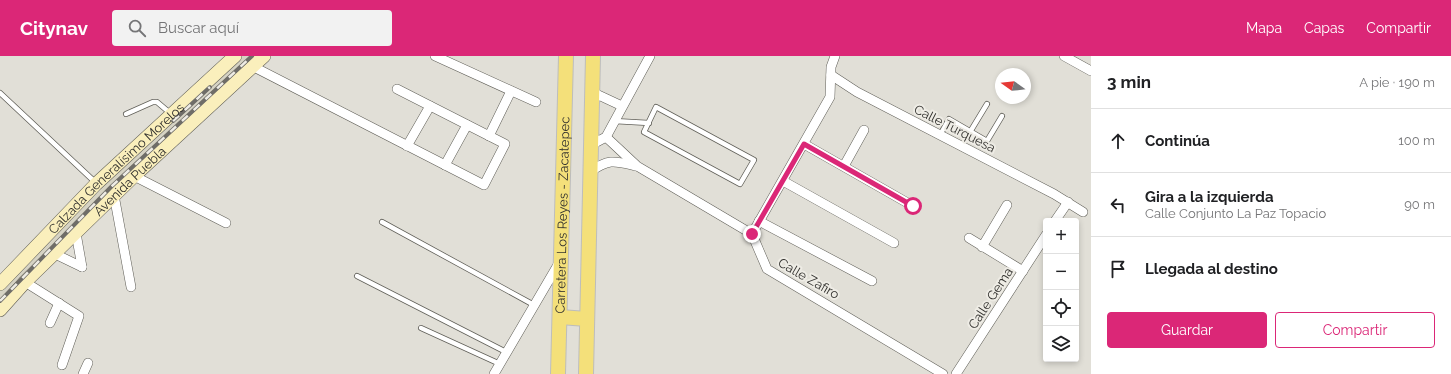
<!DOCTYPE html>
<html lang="es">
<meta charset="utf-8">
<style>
:root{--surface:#fff;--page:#f2f2f2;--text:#202124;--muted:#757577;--line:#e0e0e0;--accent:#db2777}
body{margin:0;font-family:Raleway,sans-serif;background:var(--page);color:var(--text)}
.controls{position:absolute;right:12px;bottom:12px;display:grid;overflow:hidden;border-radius:4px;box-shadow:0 2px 6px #0003}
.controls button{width:36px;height:36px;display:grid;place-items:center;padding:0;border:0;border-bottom:1px solid var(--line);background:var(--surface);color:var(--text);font:20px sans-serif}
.compass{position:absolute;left:995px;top:12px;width:36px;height:36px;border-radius:50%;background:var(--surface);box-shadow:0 2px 6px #0003;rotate:285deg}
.stop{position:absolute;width:12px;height:12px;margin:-9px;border:3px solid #db2777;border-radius:50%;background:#fff}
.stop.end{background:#db2777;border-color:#fff;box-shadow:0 1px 4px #0008}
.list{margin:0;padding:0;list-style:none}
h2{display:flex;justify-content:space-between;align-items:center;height:52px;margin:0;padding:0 16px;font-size:17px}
h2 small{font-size:13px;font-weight:400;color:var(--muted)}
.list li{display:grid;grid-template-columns:26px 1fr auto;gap:12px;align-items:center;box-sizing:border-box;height:64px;padding:0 16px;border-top:1px solid var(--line)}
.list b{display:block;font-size:15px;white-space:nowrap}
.list p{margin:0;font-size:13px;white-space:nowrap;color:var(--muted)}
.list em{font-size:13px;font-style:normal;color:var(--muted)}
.actions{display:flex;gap:8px;padding:12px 16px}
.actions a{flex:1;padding:9px 0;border:1px solid var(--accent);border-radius:4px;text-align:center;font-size:14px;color:var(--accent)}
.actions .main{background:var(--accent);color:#fff}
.icon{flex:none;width:22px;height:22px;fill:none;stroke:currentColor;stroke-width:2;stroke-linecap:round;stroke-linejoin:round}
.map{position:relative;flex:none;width:1091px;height:318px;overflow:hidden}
header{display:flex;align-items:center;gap:24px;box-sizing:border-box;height:56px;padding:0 20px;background:var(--accent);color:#fff}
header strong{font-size:19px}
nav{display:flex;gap:22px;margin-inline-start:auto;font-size:14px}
.search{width:280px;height:36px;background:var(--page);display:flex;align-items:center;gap:10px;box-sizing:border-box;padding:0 14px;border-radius:4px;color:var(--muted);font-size:15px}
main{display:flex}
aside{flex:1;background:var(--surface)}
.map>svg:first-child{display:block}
.built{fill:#d6d3c4}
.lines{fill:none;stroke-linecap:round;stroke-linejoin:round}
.lane-casing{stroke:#605f58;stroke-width:6}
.street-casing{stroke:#605f58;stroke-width:10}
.secondary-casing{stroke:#605f58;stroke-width:14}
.primary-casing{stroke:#bdbdbc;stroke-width:16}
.lane{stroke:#fff;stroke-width:4.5}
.street{stroke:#fff;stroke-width:9}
.secondary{stroke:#faefbc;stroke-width:13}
.primary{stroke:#f4e07a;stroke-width:14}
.rail-casing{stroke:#6f6d68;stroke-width:4}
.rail{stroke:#eeece5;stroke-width:2.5;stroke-dasharray:8;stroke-linecap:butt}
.route{stroke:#db2777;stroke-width:5}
.labels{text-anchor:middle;stroke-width:4;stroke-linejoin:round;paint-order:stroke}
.street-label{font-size:13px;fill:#31302d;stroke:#eeece5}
</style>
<header>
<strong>Citynav</strong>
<div class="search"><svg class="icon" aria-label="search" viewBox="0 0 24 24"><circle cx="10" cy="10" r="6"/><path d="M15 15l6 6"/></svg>Buscar aquí</div>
<nav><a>Mapa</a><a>Capas</a><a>Compartir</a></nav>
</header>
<main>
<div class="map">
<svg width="1091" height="318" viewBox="0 0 1091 318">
<rect width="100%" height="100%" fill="#e1dfd7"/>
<polygon class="built" points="241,0 257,0 0,249 0,233 75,156"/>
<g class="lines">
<g class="lane-casing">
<g id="lane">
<polyline points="0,37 95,126"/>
<polygon points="656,51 754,104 740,128 644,76"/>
<polyline points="126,58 153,46 157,46 170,57"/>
<polyline points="614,65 649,67"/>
<polyline points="970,76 987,48"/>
<polyline points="940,79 949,63 987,85 1002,60"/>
<polyline points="382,166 534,249"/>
<polyline points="357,220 506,296"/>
<polyline points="421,272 500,308"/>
</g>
</g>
<g class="street-casing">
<g id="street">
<polyline points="435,0 536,46"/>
<polyline points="1064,0 1091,15"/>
<polyline points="252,10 484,129 505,88 397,33"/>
<polyline points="831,19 857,36 1054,138 1083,156"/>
<polyline points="592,36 622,50"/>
<polyline points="489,80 511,35"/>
<polyline points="606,81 637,110 752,178 767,213 943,318"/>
<polyline points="804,88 913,150"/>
<polyline points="591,89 606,81 650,0"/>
<polyline points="407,90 430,50"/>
<polyline points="445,109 467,69"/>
<polyline points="844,110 864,74"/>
<path d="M590 116C609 102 615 105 636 110"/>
<polyline points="134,120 226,167"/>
<polyline points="783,125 894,187"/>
<polyline points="114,139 131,231"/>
<polyline points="759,165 872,225"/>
<polyline points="1055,165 1068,146"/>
<polyline points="76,177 82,211"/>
<polyline points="752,178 830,41 831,11 835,0"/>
<polyline points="969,182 1023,215"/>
<polyline points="982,191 1007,149"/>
<polyline points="55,198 82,211"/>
<polyline points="25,226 79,260 62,309"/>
<polyline points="50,267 59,247"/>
<polyline points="83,318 88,307"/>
<polyline points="494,318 559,207"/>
<polyline points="956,318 1046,179"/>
</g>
</g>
<g class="secondary-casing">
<g id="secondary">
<path id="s1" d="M0 228 96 128 235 0"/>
<path id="s2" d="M0 254 25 226 134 120 264 0"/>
</g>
</g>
<g class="primary-casing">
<g id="primary">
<polyline points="560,261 587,263"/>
<path id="s3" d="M558 318 566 0"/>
<polyline points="586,318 593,0"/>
</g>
</g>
<use href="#lane" class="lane"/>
<use href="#street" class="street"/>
<use href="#secondary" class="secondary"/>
<use href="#primary" class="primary"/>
<g class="rail-casing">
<g id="rail">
<polyline points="173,65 210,31"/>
<polyline points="0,245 112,130 252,0"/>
</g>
</g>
<use href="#rail" class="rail"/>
</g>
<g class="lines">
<polyline class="route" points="752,178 804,88 913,150"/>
</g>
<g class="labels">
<g class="street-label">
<text transform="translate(955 72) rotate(27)" y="5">Calle Turquesa</text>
<text dy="5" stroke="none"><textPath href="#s1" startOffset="164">Calzada Generalísimo Morelos</textPath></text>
<text dy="5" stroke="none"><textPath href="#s2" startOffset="183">Avenida Puebla</textPath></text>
<text dy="5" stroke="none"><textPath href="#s3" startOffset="159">Carretera Los Reyes - Zacatepec</textPath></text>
<text transform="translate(809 222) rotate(30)" y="5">Calle Zafiro</text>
<text transform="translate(990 242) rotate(-57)" y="5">Calle Gema</text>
</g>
</g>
</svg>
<div class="controls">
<button>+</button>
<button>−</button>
<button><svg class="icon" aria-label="locate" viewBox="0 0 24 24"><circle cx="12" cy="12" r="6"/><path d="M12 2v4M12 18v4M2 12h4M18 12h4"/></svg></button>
<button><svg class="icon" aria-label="layers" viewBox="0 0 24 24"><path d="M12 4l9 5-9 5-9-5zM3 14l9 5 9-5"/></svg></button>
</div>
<svg class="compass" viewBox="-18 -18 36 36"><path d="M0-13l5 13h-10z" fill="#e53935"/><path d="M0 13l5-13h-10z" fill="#757577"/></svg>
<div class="stop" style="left:913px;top:150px"></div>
<div class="stop end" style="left:752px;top:178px"></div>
</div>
<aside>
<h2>3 min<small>A pie · 190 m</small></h2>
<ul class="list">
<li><svg class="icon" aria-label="ahead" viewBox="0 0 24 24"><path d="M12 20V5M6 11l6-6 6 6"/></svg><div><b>Continúa</b></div><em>100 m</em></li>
<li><svg class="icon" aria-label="left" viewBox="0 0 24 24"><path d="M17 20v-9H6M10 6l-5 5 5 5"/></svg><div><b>Gira a la izquierda</b><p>Calle Conjunto La Paz Topacio</p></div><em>90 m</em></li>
<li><svg class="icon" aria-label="arrive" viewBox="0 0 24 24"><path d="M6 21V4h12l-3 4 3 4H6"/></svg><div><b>Llegada al destino</b></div></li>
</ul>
<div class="actions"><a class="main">Guardar</a><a>Compartir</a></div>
</aside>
</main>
